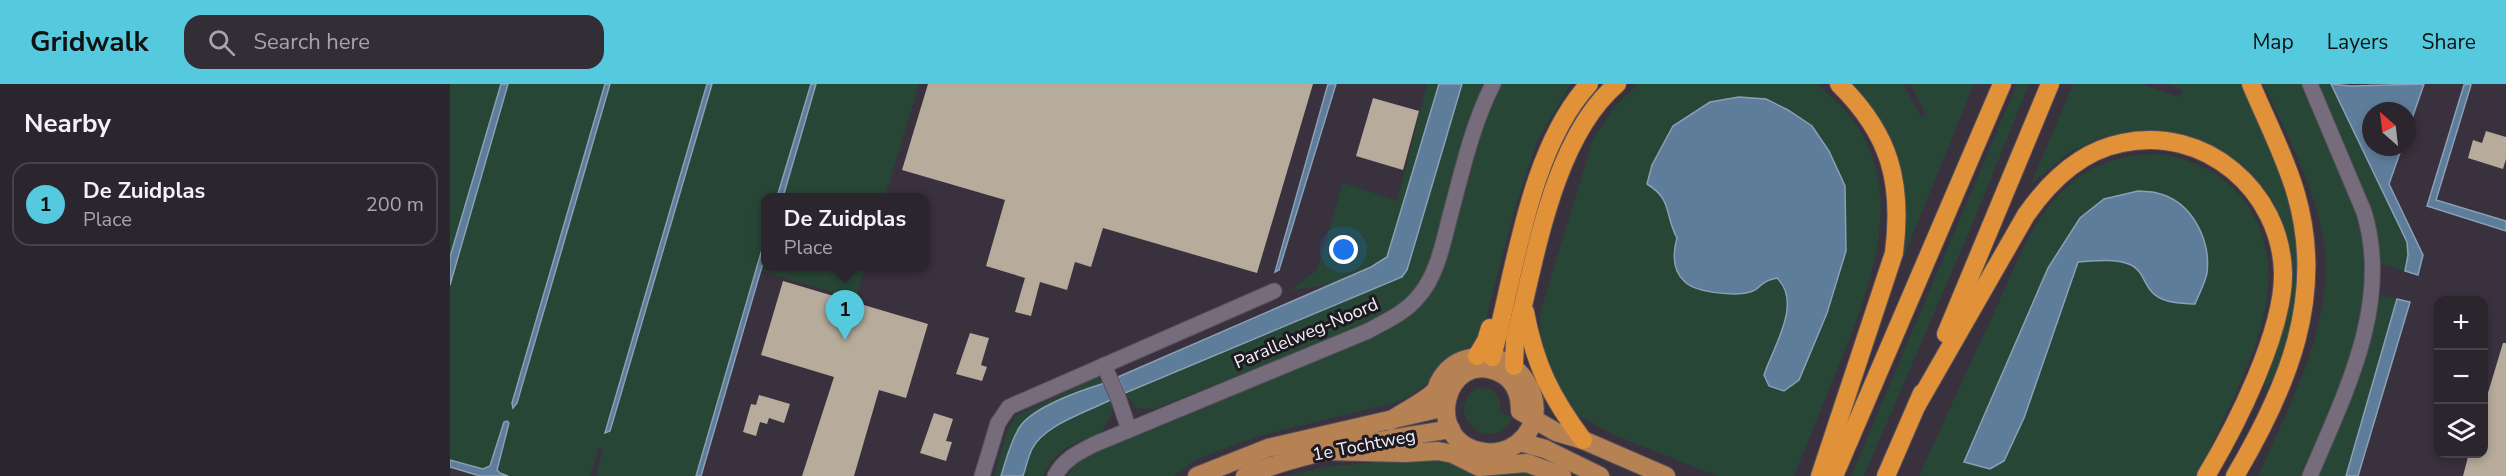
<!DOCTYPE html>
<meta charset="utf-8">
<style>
:root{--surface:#2b252e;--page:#332d36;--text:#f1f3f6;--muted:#a6a5aa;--line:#47424a;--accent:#55cadf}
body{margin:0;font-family:"Nunito Sans",sans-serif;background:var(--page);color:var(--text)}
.controls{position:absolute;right:18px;bottom:18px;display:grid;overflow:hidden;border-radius:12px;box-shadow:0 3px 9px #0003}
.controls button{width:54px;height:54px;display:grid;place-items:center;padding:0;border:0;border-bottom:2px solid var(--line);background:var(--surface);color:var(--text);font:30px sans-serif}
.compass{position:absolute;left:1912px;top:18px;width:54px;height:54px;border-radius:50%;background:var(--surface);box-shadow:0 3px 9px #0003;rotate:332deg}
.you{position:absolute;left:894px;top:166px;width:21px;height:21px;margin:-15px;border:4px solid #fff;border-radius:50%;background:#1a73e8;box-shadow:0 0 0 9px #1a73e833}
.badge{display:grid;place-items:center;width:39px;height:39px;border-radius:50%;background:var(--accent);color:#111;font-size:20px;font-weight:700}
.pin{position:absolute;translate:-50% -50px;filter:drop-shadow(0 2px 3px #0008)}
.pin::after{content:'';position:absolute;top:32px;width:21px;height:18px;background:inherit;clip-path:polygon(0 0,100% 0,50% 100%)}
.popup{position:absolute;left:311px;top:109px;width:168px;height:78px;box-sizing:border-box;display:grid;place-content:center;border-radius:12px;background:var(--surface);filter:drop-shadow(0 2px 4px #0005);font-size:20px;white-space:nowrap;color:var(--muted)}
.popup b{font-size:22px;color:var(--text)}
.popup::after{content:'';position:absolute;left:50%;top:100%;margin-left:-12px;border:12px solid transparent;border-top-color:var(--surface)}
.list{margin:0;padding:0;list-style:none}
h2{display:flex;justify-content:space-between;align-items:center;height:78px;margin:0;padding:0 24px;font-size:26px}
h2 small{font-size:20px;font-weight:400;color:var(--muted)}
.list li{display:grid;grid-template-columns:39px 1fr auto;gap:18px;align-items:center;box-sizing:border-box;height:84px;margin:0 12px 12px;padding:0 12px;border:2px solid var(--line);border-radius:18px}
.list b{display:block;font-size:22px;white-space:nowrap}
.list p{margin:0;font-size:20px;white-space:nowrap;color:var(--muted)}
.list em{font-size:20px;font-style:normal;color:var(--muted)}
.icon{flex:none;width:33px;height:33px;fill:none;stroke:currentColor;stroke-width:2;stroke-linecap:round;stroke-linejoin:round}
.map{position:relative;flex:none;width:2056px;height:392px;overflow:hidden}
header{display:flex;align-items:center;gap:36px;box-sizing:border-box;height:84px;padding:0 30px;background:var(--accent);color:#111}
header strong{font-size:28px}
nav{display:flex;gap:33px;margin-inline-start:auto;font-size:21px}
.search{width:420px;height:54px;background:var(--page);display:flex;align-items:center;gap:15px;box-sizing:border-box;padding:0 21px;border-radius:18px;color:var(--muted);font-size:22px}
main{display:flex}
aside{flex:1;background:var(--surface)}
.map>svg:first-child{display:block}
.green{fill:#284636;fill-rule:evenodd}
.water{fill:#5e7d9a;stroke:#8b9fb6;stroke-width:1.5}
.building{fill:#b7ab9b}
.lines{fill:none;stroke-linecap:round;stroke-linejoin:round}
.minor-casing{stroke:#57505c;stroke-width:17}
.primary-casing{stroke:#57505c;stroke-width:20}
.motorway-casing{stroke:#57505c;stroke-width:20}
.minor{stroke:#766c7c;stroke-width:15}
.primary{stroke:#b68253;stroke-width:18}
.motorway{stroke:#e19138;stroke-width:18}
.labels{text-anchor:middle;stroke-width:6;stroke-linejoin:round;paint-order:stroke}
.street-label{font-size:18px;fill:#f5eff8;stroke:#1e1a21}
</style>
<header>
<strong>Gridwalk</strong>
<div class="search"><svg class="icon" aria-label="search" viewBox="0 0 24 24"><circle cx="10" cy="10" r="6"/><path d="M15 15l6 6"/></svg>Search here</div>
<nav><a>Map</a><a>Layers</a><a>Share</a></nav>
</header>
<main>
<aside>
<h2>Nearby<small></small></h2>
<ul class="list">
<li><span class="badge">1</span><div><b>De Zuidplas</b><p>Place</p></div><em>200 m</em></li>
</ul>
</aside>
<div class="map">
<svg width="2056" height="392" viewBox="0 0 2056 392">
<rect width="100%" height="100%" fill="#39313e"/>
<g class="green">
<polygon points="0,0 51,0 0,173"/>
<polygon points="58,0 155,0 62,319 64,323 160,0 257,0 155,347 158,350 262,0 361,0 327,113 316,113 315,155 246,392 146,392 153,365 149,364 140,392 58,392 47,386 59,339 40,382 37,385 0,376 0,201"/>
<polygon points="366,0 469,0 435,113 333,113"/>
<polygon points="977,0 989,0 938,173 879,201 841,206 867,186 893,99 947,117"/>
<polygon points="1012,0 1036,0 1028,14 1018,45 979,181 968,202 954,218 940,228 915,241 704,325 686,324 675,309 952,193 957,186"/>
<polygon points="1048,0 1121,0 1087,57 1065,124 1034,242 1024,259 992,280 972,304 948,318 805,353 745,376 724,392 616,392 626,380 652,365 960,228"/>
<path d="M1188 0H1366C1466 74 1430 181 1390 278 1375 316 1359 354 1344 392H1267L1164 351 1127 331 1106 302 1090 255V229L1143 55 1164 23ZM1338 26 1362 42 1379 67 1395 102 1396 167 1377 229 1319 274C1331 250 1348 216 1327 194L1315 198 1305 207 1223 168 1227 154C1214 130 1223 116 1197 100L1202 81 1223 42Z"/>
<polygon points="1399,0 1453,0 1471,33 1476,30 1460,0 1524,0 1454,172 1450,171 1454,123"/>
<polygon points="1567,0 1579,0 1525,134 1414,392 1401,392"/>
<path d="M1623 0H1692L1728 13 1734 6 1717 0H1793C1829 87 1869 164 1837 260 1831 278 1826 294 1813 308L1832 241 1838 167 1760 62 1730 51 1700 46 1655 53 1621 67 1581 100Z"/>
<path d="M1814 0H1853L1908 130 1917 174 1915 219 1894 297 1853 392H1808C1839 321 1888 233 1873 153 1863 100 1836 49 1814 0Z"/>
<polygon points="1869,0 1881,0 1957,158 1958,171 1955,187 1931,180 1924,136"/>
<path d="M1710 70C1743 75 1775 90 1795 118 1857 206 1780 307 1749 392H1469C1494 338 1518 283 1544 229 1564 185 1582 132 1620 100 1647 77 1676 70 1710 70ZM1708 109 1736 126 1701 208C1682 170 1666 177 1628 178L1574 333 1630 134Z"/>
<polygon points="315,172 316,182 415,183 405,215 311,187"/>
<polygon points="1931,211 1947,215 1896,392 1867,392 1905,302"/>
<path d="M647 293 655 299C631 306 583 323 569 344 560 358 556 376 551 392H544L558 344 566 332Z"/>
<path d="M1027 304 1041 305C1049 311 1052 318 1049 327L1062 334C1041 374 990 329 1027 304Z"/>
<path d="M662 315V328L651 349C622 360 608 363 593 392H573C576 383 578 373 582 365 595 340 638 328 662 315Z"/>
<path d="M976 373C1016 383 1057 384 1097 392H835L876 383Z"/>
</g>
<g class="water">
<polygon points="51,0 58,0 0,201 0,173"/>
<polygon points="155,0 160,0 67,319 63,324 62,319"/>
<polygon points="257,0 262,0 160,347 155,349"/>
<polygon points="361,0 366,0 333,113 327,113"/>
<polygon points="878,0 886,0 829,186 825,188"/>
<polygon points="989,0 1012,0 957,186 952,193 675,309 668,293 921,183 937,173"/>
<polygon points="1881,0 1901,2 1974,0 1957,49 1957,27 1921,27 1921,63 1952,63 1939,100 1973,171 1968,191 1955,187 1958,171 1957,158"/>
<polygon points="2019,0 2021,1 1986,116 2056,137 2056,147 1977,122 2014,1"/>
<path d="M1289 13 1316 15 1338 26 1362 42 1379 67 1395 102 1396 167 1377 229 1349 296 1334 307 1319 302 1314 291C1323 263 1353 219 1327 194 1323 195 1318 196 1314 199 1310 201 1307 206 1303 207 1288 213 1247 209 1235 198 1222 186 1223 168 1227 154 1214 130 1223 116 1197 100L1202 81 1223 42 1260 18Z"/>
<path d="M1688 107C1694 108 1701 107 1707 109 1742 117 1761 156 1757 189 1755 199 1749 210 1745 220 1730 219 1712 220 1701 207 1694 199 1692 186 1681 181 1666 174 1644 177 1628 178L1574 334 1554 377 1540 385 1514 378 1598 184 1630 134 1654 115Z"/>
<polygon points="315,155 315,172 251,392 246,392"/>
<polygon points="1947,215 1960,218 1908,392 1896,392"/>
<path d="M655 299 662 315C638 328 595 340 582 365 578 373 576 383 573 392H551C556 376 560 359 569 344 582 323 632 306 655 299Z"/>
<polygon points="57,337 59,339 47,386 50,389 58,392 30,392 0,383 0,376 33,385 40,382 54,338"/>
</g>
<g class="building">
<polygon points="478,0 863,0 807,189 653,144 641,183 625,178 617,206 590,198 581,232 565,228 575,194 536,182 555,116 452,86"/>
<polygon points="923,14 969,27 953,86 906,72"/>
<polygon points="2036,47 2056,53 2056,75 2053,85 2018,74 2023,56 2032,59"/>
<polygon points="333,197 478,240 456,314 429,306 404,392 352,392 384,293 311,271"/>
<polygon points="520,249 539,254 531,281 537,283 532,297 506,290"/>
<polygon points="2053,259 2056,259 2056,392 2013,392 2019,369 2034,369 2034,322"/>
<polygon points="309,311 340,320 334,339 319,334 317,340 310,338 306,352 293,348 301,320 306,321"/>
<polygon points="484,329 503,335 496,357 502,358 496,377 470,369"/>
</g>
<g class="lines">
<g class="minor-casing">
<g id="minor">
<polyline points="654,281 669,316 679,346"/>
<polyline points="532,392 548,339 559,323 824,207"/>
<path d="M605 392C614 375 629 368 645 360L918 247C936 237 955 229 968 213 987 192 993 159 1000 132 1012 88 1022 41 1043 0"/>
<path d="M1860 392C1895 309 1942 219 1914 128L1860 0"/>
</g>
</g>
<g class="primary-casing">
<g id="primary">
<path d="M940 337C953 328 972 319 983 309 987 306 987 302 989 298 995 287 1005 278 1017 275 1065 258 1110 324 1068 359 1059 366 1046 370 1034 368 970 359 995 262 1050 289 1065 296 1070 311 1070 327L1106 348 1133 356 1216 392"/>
<polyline points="1070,358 1095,365 1150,392"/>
<polyline points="877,367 955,369 988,367 1003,370 1029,383 1077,379 1112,392"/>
<polyline points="747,392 818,364 987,325 995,320"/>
<path d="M795 392C861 365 931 357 1001 345"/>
</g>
</g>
<g class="motorway-casing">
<g id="motorway">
<path d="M1075 228C1085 281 1101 313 1133 356"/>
<polyline points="1496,250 1600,0"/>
<polyline points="1027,272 1036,257 1040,244"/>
<path d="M1042 273C1065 189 1079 65 1139 0"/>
<path d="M1064 282 1065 255 1069 239C1087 164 1106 52 1167 0"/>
<path d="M1467 321 1576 131C1599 98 1631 67 1672 59 1754 41 1831 106 1833 189 1834 247 1786 342 1756 392"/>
<path d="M1370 392 1444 169C1453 98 1440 50 1389 0"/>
<polyline points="1384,392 1552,0"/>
<polyline points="1436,392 1472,309"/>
<path d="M1785 392C1837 304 1876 213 1846 110 1835 72 1816 36 1801 0"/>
</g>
</g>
<use href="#minor" class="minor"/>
<use href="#primary" class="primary"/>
<use href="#motorway" class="motorway"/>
</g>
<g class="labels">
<g class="street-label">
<text transform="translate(856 249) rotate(-23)" y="6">Parallelweg-Noord</text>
<text transform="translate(914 361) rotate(-11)" y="6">1e Tochtweg</text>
</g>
</g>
</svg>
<div class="controls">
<button>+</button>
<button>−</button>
<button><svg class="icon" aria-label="layers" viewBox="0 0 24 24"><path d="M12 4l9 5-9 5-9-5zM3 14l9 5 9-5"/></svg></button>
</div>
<svg class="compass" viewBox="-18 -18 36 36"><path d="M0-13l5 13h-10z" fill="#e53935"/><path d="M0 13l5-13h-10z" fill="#a6a5aa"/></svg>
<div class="you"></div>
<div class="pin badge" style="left:395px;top:256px">1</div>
<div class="popup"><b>De Zuidplas</b>Place</div>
</div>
</main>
